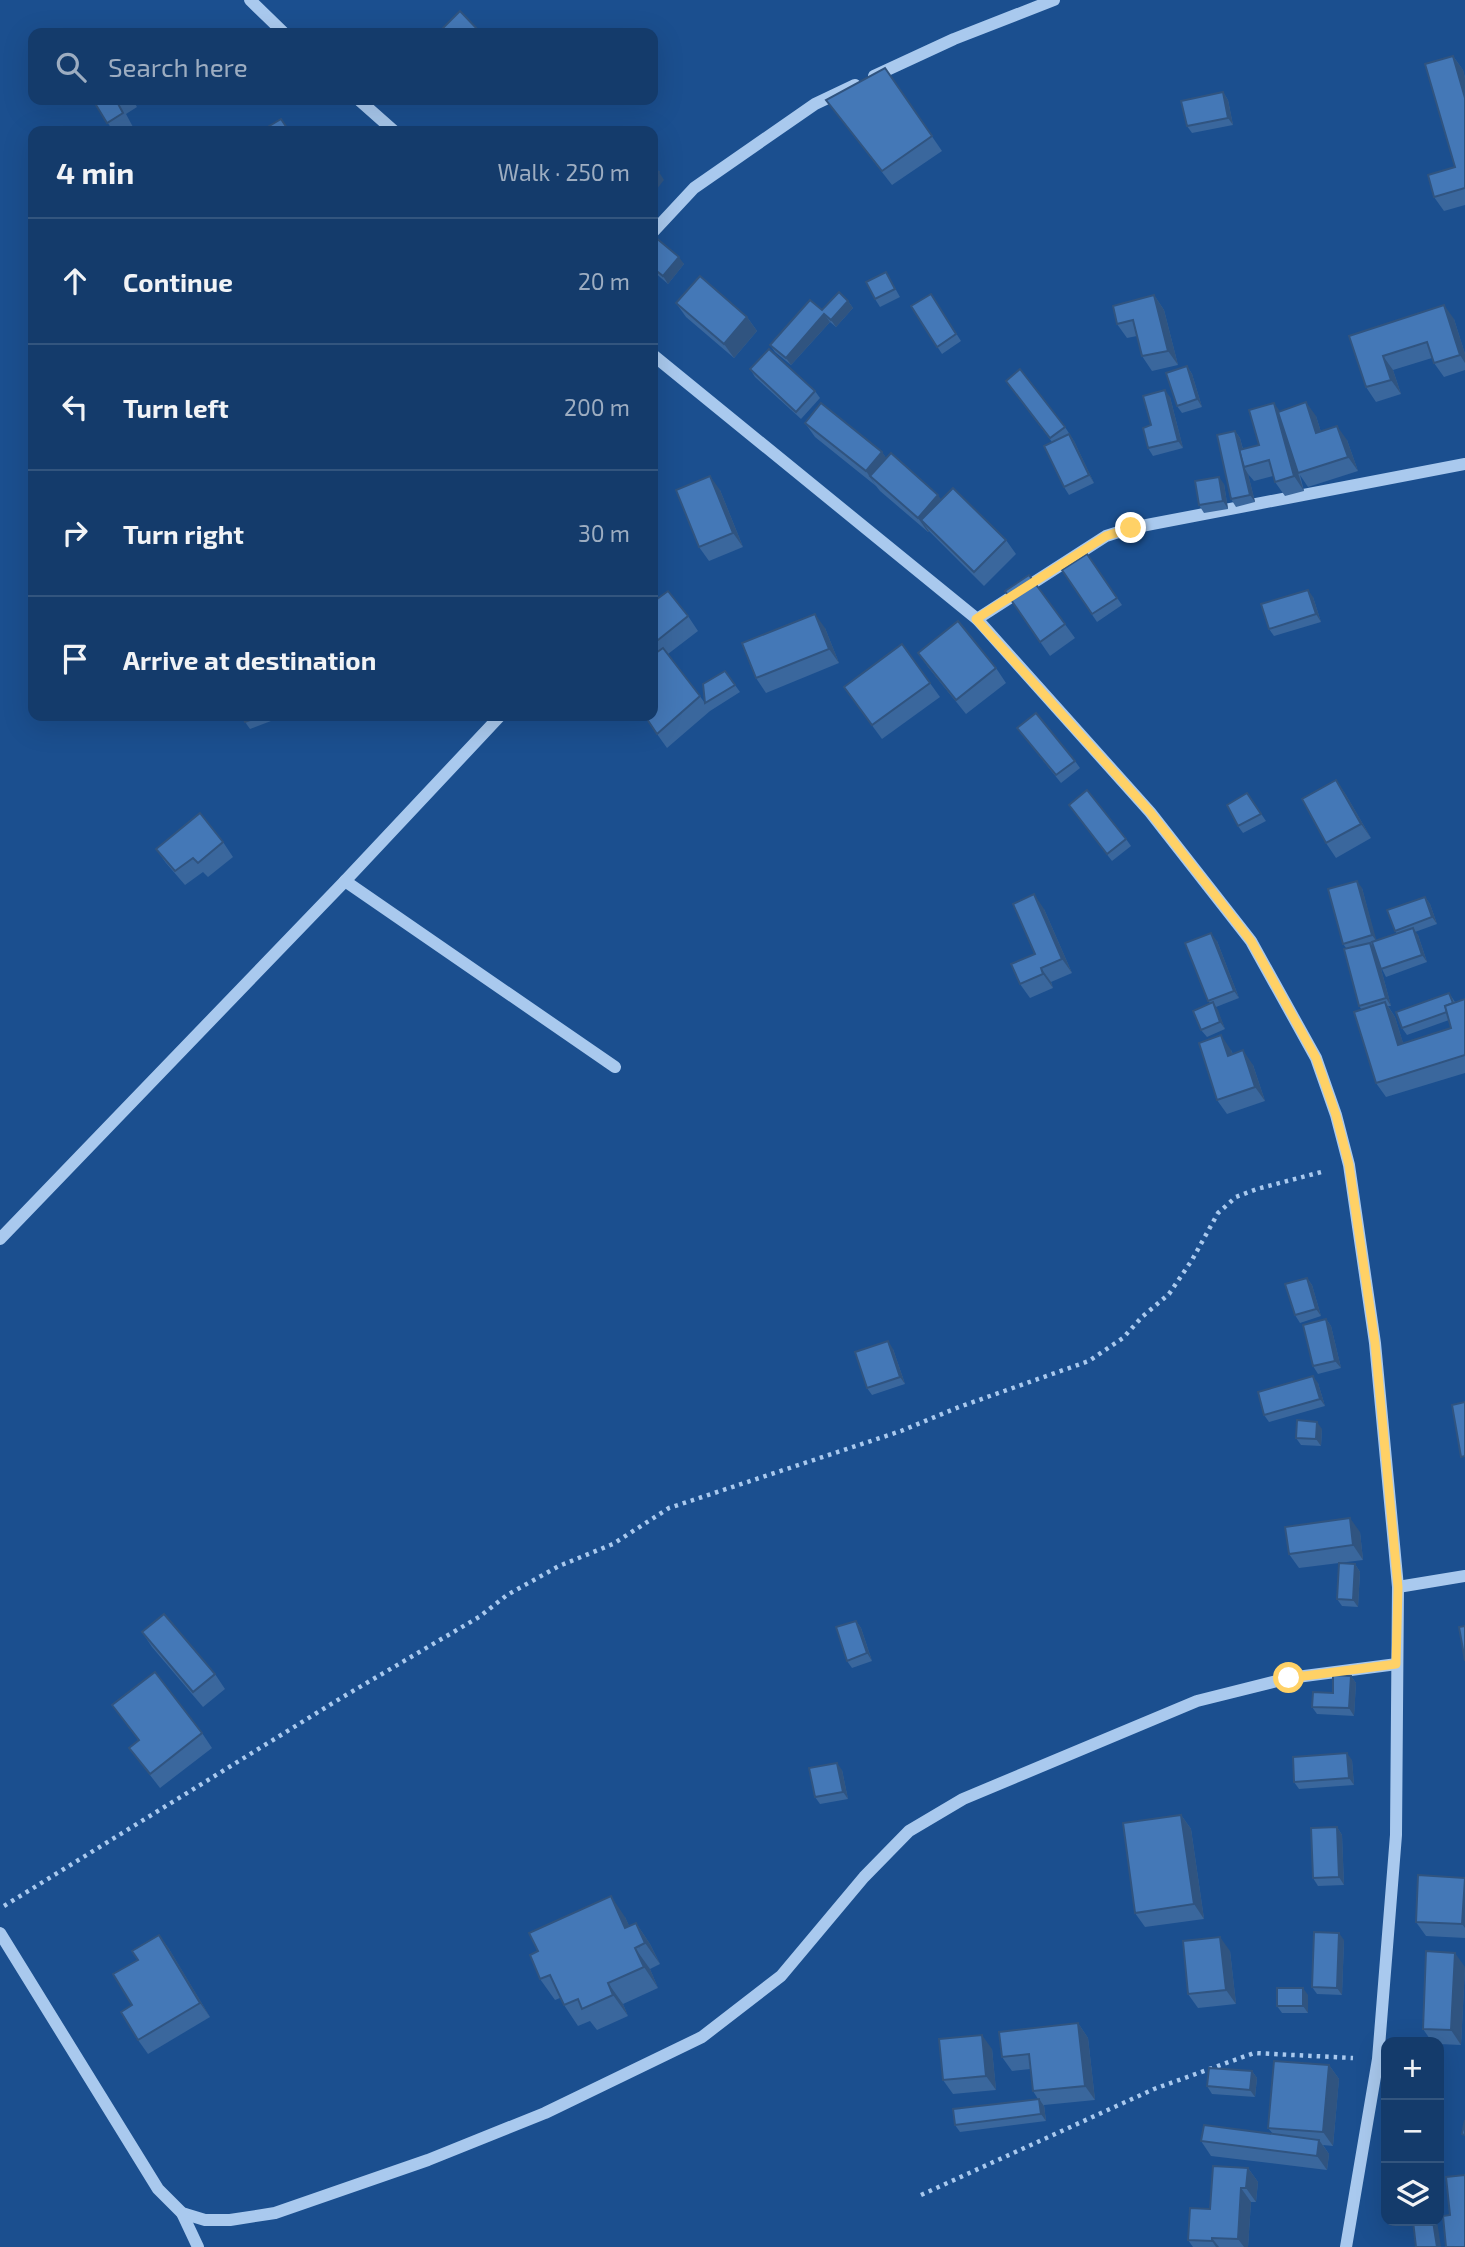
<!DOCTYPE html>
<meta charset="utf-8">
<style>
:root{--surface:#143b6b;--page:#1d4271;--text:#f1f3f6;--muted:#9dadc1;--line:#33557e}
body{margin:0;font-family:"Exo 2",sans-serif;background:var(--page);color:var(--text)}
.controls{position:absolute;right:21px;bottom:21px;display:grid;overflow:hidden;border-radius:14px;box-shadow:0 7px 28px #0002}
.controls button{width:63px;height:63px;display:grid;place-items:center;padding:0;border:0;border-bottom:2px solid var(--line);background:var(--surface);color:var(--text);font:35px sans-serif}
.stop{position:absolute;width:21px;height:21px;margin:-16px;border:5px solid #ffd166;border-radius:50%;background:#fff}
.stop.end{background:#ffd166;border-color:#fff;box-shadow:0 2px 7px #0008}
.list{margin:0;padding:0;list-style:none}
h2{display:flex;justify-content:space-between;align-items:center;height:91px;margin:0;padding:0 28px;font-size:30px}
h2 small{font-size:23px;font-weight:400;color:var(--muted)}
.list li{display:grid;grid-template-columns:46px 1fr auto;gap:21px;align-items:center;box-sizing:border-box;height:126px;padding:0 28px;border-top:2px solid var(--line)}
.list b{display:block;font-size:26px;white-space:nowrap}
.list em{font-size:23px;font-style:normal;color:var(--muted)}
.icon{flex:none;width:38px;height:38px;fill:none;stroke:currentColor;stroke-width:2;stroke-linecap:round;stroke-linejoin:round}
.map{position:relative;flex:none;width:1465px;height:2247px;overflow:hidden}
.search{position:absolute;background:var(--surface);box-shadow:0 7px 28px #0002;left:28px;top:28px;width:630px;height:77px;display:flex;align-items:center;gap:18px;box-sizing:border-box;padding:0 24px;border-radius:14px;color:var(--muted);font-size:26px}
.panel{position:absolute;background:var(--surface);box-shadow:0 7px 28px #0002;left:28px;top:126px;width:630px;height:595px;border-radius:14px}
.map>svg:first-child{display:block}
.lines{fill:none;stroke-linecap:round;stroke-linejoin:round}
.path{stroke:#a9c9ee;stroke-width:4.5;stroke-dasharray:3.5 5;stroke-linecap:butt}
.minor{stroke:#a9c9ee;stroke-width:12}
.wall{fill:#3a679d}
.shaded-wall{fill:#305480}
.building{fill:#4478b7;stroke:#305480;stroke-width:2}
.route{stroke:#ffd166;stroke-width:9}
</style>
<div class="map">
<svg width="1465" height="2247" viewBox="0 0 1465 2247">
<rect width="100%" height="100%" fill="#1b4f8f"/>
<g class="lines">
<g class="path">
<polyline points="4,1906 341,1698 479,1617 507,1595 559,1566 613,1544 669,1508 901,1431 959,1407 1089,1361 1123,1338 1142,1317 1169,1294 1192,1260 1218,1213 1236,1197 1257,1189 1325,1171"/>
<polyline points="921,2195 1154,2089 1254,2053 1353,2058"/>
</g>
<g class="minor">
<polyline points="250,0 284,33"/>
<polyline points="874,76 954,39 1054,0"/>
<polyline points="359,100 394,131"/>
<polyline points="653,232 694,188 815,104 855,85"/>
<polyline points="653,355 977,619 1150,812 1251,941 1316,1058 1336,1115 1349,1165 1375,1343 1398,1587 1396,1835 1378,2059 1346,2247"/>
<polyline points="977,619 1106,536 1131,528 1465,464"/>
<polyline points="345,881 615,1067"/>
<polyline points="0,1239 345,881 500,716"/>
<polyline points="1398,1587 1465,1576"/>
<polyline points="0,1933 158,2189 182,2213 205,2220 230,2220 275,2213 428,2160 545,2113 702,2037 781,1976 864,1877 909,1831 963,1799 1197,1701 1289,1678 1397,1664"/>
<polyline points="182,2213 198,2247"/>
</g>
</g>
<g class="wall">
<polygon points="1453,56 1463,70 1465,78 1465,205 1444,211 1434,197 1455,167"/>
<polygon points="885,68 942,151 892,185 826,100"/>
<polygon points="1223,92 1228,100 1233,125 1192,133 1187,126"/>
<polygon points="93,100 133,100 137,107 126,114 133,127 126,131 113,131"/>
<polygon points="653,240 684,264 668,284 653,271"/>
<polygon points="886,272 900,297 880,307 875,299"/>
<polygon points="931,294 961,341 942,354 911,306"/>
<polygon points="1154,295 1164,310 1178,365 1152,371 1142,356 1137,336 1127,338 1117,324"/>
<polygon points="848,301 853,308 836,327 830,322 791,365 775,352 770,345 822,310"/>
<polygon points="676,303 747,317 757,331 734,358 686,317"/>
<polygon points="1454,319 1465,354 1465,370 1444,377 1434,363 1432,358 1393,370 1401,394 1376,402 1366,387 1349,336"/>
<polygon points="1187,366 1192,374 1202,407 1182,413 1177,406"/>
<polygon points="750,369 815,391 820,398 801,419 755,377"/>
<polygon points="1011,388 1065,427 1074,441 1094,483 1069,495 1064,487 1052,442"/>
<polygon points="1170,397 1183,448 1153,456 1148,448 1151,425"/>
<polygon points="1280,411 1316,416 1321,432 1347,440 1358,471 1308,487 1300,475 1304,491 1285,496 1275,482 1273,476 1254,481 1248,474 1255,502 1236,507 1231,499 1235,431 1240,438 1243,449 1259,445"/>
<polygon points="805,423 882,452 886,458 941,500 1006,540 1016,554 984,586 929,531 928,532 880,491 876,486 815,437"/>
<polygon points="1224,484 1228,509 1204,513 1199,505"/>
<polygon points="720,490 743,547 709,561 699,547"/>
<polygon points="1087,554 1122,605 1097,622 1062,570"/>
<polygon points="1029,575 1075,638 1050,656 1005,591"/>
<polygon points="1313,597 1321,622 1274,636 1269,629"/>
<polygon points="653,602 688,616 698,631 668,654 705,703 725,671 740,692 710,711 667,748 657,734 653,716"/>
<polygon points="825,628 839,663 766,693 756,678"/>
<polygon points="902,644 940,697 882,739 854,701"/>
<polygon points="918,653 996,668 1006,683 966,714 928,667"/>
<polygon points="243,716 284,716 250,729 245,722"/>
<polygon points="1017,728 1075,761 1080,768 1061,783"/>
<polygon points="1336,780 1346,795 1371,838 1336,858 1326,843"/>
<polygon points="1247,793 1266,821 1243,833 1238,826"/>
<polygon points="1074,812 1126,839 1131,846 1112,861"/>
<polygon points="223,842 233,857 208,877 203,872 185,885 166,863 156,849"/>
<polygon points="1362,888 1376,941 1397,934 1395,931 1425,897 1430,904 1437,924 1415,932 1418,935 1427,962 1386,977 1380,965 1391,1006 1388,1006 1395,1017 1403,1043 1451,1028 1449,1020 1407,1035 1402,1028 1449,993 1455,1002 1465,999 1465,1073 1386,1097 1376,1083 1362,1010 1359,1006 1347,949 1343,944"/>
<polygon points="1044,909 1072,973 1051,982 1053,988 1030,998 1020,984 1035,954"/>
<polygon points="1217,941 1239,998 1216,1007 1225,1029 1207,1037 1201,1030 1210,1003 1208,1001"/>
<polygon points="1231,1050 1233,1054 1253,1065 1265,1101 1227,1114 1217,1100"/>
<polygon points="1307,1278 1312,1285 1321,1316 1300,1323 1295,1315"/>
<polygon points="1326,1319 1331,1326 1341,1368 1318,1374 1313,1366"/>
<polygon points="893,1349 905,1384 872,1395 867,1388"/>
<polygon points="1318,1383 1325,1406 1269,1422 1264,1415"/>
<polygon points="1322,1429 1321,1446 1301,1445 1296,1438"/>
<polygon points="1360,1532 1363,1560 1299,1568 1289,1554"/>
<polygon points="1355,1564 1360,1572 1358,1607 1342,1606 1337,1599"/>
<polygon points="856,1621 861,1628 872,1661 852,1668 847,1661"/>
<polygon points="142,1632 215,1674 225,1689 203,1707 152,1647"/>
<polygon points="1351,1676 1356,1683 1354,1716 1317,1714 1312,1707 1333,1693"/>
<polygon points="112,1705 202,1733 212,1748 160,1788 129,1748 139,1741"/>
<polygon points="1352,1760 1354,1785 1299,1789 1294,1782"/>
<polygon points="842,1770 848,1799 820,1804 815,1797"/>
<polygon points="1181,1815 1191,1829 1204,1919 1145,1927 1135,1913"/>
<polygon points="1337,1827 1342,1835 1344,1885 1318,1886 1313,1878"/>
<polygon points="1465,1878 1465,1938 1426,1936 1416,1922"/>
<polygon points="625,1917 629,1926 636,1923 650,1944 660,1964 650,1969 658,1988 623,2004 628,2016 597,2030 590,2021 578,2026 564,2005 560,1998 555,2000 540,1979"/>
<polygon points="159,1935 169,1949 210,2017 148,2054 138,2040 132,2005 138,1960"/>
<polygon points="1344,1940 1342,1995 1317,1994 1312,1987"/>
<polygon points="1230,1951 1236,2004 1198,2008 1188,1994"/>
<polygon points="1465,1967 1461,2045 1439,2044 1439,2042 1432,2042 1423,2029"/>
<polygon points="1308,1995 1308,2013 1282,2013 1277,2006"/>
<polygon points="1078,2023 1088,2038 1095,2100 1044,2105 1046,2121 960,2132 955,2125 1038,2099 1033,2091 1031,2069 1012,2071 1002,2057"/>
<polygon points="992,2049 996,2090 953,2094 943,2080"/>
<polygon points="1329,2065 1339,2079 1333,2146 1323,2145 1329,2154 1327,2170 1211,2156 1201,2141 1273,2134 1268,2128"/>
<polygon points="1252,2071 1257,2078 1255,2097 1212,2094 1207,2086"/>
<polygon points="1248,2168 1258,2182 1256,2202 1251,2202 1248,2247 1193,2247 1188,2240 1210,2209"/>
</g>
<g class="shaded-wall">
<polygon points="1453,56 1463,70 1465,78 1465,98"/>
<polygon points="1223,92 1228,100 1233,125 1228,118"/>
<polygon points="659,172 664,180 653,194 653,180"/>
<polygon points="679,257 684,264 668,284 663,276"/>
<polygon points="1154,295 1164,310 1178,365 1168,351"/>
<polygon points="848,301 853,308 836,327 831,320"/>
<polygon points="1444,305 1454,319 1465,354 1465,363 1460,355"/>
<polygon points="824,314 830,322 791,365 786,358"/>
<polygon points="747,317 757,331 734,358 724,344"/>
<polygon points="1383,356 1393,370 1401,394 1391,380"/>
<polygon points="1187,366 1192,374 1202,407 1197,399"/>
<polygon points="1165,390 1170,397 1183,448 1178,441"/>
<polygon points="1306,402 1316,416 1326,448 1316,433"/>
<polygon points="1274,403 1284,417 1298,473 1304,491 1294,476"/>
<polygon points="1337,426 1347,440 1358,471 1348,457"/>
<polygon points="1235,431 1240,438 1247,466 1244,467 1248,474 1255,502 1250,495"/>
<polygon points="1069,434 1074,441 1094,483 1089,475"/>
<polygon points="882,452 892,466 870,476 876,486 866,471"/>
<polygon points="710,476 720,490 743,547 733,533"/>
<polygon points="1219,477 1224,484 1228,509 1223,501"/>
<polygon points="938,495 948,509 921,520 929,531 928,532 918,518"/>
<polygon points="1308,590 1313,597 1321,622 1316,614"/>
<polygon points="815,614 825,628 839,663 829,649"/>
<polygon points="1336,780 1346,795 1371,838 1361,824"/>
<polygon points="1357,881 1362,888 1377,942 1372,935"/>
<polygon points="1034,894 1044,909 1072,973 1062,959"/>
<polygon points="1425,897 1430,904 1437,924 1432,917"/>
<polygon points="1413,928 1418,935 1427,962 1422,955"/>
<polygon points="1211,933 1217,941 1239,998 1234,991"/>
<polygon points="1370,943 1376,950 1391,1006 1386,998"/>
<polygon points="1041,968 1051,982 1053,988 1043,974"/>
<polygon points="1213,1002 1218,1010 1225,1029 1220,1022"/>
<polygon points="1385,1002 1395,1017 1408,1059 1398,1045"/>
<polygon points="1221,1035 1231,1050 1238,1070 1228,1056"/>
<polygon points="1243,1050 1253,1065 1265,1101 1255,1087"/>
<polygon points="1307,1278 1312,1285 1321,1316 1316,1309"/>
<polygon points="1326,1319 1331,1326 1341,1368 1335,1361"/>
<polygon points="888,1341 893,1349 905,1384 900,1377"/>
<polygon points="1313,1376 1318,1383 1325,1406 1320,1399"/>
<polygon points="1317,1422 1322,1429 1321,1446 1316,1439"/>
<polygon points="1350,1518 1360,1532 1363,1560 1353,1545"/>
<polygon points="1355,1564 1360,1572 1358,1607 1353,1600"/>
<polygon points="856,1621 861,1628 872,1661 867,1653"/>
<polygon points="1351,1676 1356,1683 1354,1716 1349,1708"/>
<polygon points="1347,1753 1352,1760 1354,1785 1349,1778"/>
<polygon points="837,1763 842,1770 848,1799 843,1792"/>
<polygon points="1181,1815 1191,1829 1204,1919 1194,1904"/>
<polygon points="1337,1827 1342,1835 1344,1885 1339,1877"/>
<polygon points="1465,1881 1465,1928 1462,1924"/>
<polygon points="611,1896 625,1917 640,1949 625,1928"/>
<polygon points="636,1923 650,1944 660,1964 645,1943"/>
<polygon points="1339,1933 1344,1940 1342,1995 1337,1988"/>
<polygon points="159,1935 169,1949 210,2017 200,2003"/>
<polygon points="1220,1937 1230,1951 1236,2004 1226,1990"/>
<polygon points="635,1948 650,1969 658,1988 644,1967"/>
<polygon points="1455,1953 1465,1967 1461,2045 1451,2030"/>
<polygon points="608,1983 623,2004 628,2016 613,1995"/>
<polygon points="1303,1988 1308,1995 1308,2013 1303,2006"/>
<polygon points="1078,2023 1088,2038 1095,2100 1085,2086"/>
<polygon points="982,2035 992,2049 996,2090 986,2076"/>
<polygon points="1329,2065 1339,2079 1333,2146 1323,2132"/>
<polygon points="1252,2071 1257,2078 1255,2097 1250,2090"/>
<polygon points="1039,2099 1044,2106 1046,2121 1041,2114"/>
<polygon points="1319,2140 1329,2154 1327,2170 1317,2156"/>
<polygon points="1248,2168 1258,2182 1256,2202 1246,2188"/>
<polygon points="1241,2188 1251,2202 1248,2247 1244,2247 1238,2239"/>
<polygon points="1433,2221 1437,2221 1441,2247 1437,2247"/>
<polygon points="1212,2238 1219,2247 1216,2247 1212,2241"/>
</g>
<g class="building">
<polygon points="460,11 481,33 446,33 442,29"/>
<polygon points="1453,56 1465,98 1465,188 1434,197 1428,175 1455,167 1425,64"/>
<polygon points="885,68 932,136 882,171 826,100"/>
<polygon points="1223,92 1228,118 1187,126 1181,101"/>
<polygon points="93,100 116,100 123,113 107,123"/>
<polygon points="281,119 289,131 261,131"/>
<polygon points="653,168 659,172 653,180"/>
<polygon points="655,237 679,257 663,276 653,268 653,240"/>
<polygon points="886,272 895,289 875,299 866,282"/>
<polygon points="700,276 747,317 724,344 676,303"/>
<polygon points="839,292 848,301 831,320 824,314 786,358 770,345 810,300 822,310"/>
<polygon points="931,294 956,334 937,347 911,306"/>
<polygon points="1154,295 1168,351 1142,356 1133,320 1117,324 1113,306"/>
<polygon points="1444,305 1460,355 1434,363 1427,342 1383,356 1391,380 1366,387 1349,336"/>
<polygon points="769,349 815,391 796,412 750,369"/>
<polygon points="1187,366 1197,399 1177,406 1166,373"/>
<polygon points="1020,369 1065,427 1050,438 1006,381"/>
<polygon points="1165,390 1178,441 1148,448 1143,428 1151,425 1143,396"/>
<polygon points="1306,402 1316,433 1337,426 1348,457 1298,473 1278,412"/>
<polygon points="821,403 882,452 866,471 805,423"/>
<polygon points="1274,403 1294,476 1275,482 1269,460 1244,467 1239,450 1259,445 1249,410"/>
<polygon points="1235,431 1250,495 1231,499 1217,435"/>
<polygon points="1069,434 1089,475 1064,487 1044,446"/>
<polygon points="891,453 938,495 918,518 870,476"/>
<polygon points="710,476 733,533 699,547 676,490"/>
<polygon points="1219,477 1223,501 1199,505 1195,481"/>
<polygon points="953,488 1006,540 974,572 921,520"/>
<polygon points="1087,554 1117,598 1092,614 1062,570"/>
<polygon points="1029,575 1065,624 1040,642 1005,591"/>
<polygon points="1308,590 1316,614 1269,629 1261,604"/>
<polygon points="668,591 688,616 653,644 653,602"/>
<polygon points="815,614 829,649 756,678 742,643"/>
<polygon points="958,621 996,668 956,700 918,653"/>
<polygon points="902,644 930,683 872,725 844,687"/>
<polygon points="663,648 700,696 657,734 645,716 653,716 653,655"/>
<polygon points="725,671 735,685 705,703 703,684"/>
<polygon points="1036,713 1075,761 1056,775 1017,728"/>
<polygon points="243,716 261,716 245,722"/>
<polygon points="1336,780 1361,824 1326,843 1302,799"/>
<polygon points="1087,790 1126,839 1107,854 1069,805"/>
<polygon points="1247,793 1261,814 1238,826 1227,805"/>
<polygon points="200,813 223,842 198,863 193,858 175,871 156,849"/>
<polygon points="1357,881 1372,935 1343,944 1328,889"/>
<polygon points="1034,894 1062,959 1041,968 1043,974 1020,984 1011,964 1035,954 1013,904"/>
<polygon points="1425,897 1432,917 1395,931 1387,910"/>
<polygon points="1413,928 1422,955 1381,969 1372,942"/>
<polygon points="1211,933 1234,991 1208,1001 1185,943"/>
<polygon points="1370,943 1386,998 1359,1006 1344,949"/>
<polygon points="1449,993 1453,1003 1445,1006 1447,1012 1402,1028 1396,1012"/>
<polygon points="1465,999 1465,1055 1376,1083 1354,1012 1385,1002 1398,1045 1451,1028 1445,1006"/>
<polygon points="1213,1002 1220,1022 1201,1030 1193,1011"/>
<polygon points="1221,1035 1228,1056 1243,1050 1255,1087 1217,1100 1199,1043"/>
<polygon points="1307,1278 1316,1309 1295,1315 1285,1284"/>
<polygon points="1326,1319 1335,1361 1313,1366 1303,1325"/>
<polygon points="888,1341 900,1377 867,1388 855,1352"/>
<polygon points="1313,1376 1320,1399 1264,1415 1258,1392"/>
<polygon points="1465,1402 1465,1456 1461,1457 1452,1405"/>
<polygon points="1297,1420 1317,1422 1316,1439 1296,1438"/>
<polygon points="1350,1518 1353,1545 1289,1554 1285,1527"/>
<polygon points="1339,1563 1355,1564 1353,1600 1337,1599"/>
<polygon points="164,1614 215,1674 193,1692 142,1632"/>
<polygon points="856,1621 867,1653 847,1661 836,1627"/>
<polygon points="1465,1626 1465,1661 1459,1627"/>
<polygon points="155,1672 202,1733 150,1774 129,1748 139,1740 112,1705"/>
<polygon points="1333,1675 1351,1676 1349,1708 1312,1707 1313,1692 1333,1693"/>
<polygon points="1347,1753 1349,1778 1294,1782 1293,1757"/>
<polygon points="837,1763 843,1792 815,1797 809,1768"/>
<polygon points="1181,1815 1194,1904 1135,1913 1123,1823"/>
<polygon points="1337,1827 1339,1877 1313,1878 1311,1828"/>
<polygon points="1418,1875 1465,1878 1462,1924 1416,1922"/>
<polygon points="611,1896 625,1928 636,1923 645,1943 635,1948 644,1967 608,1983 613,1995 582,2009 578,1999 564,2005 550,1975 540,1979 530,1955 538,1951 529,1933"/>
<polygon points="1314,1932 1339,1933 1337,1988 1312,1987"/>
<polygon points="159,1935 200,2003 138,2040 121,2012 132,2005 113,1974 138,1960 132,1951"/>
<polygon points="1220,1937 1226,1990 1188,1994 1183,1941"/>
<polygon points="1426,1951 1455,1953 1451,2030 1423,2029"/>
<rect x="1277" y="1988" width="26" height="18"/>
<polygon points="1078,2023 1085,2086 1033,2091 1029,2054 1002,2057 999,2032"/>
<polygon points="982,2035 986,2076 943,2080 939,2039"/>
<polygon points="1274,2061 1329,2065 1323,2132 1268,2128"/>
<polygon points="1209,2068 1252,2071 1250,2090 1207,2086"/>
<polygon points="1039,2099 1041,2114 955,2125 953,2109"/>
<polygon points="1465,2120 1465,2135 1462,2134"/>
<polygon points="1204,2125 1319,2140 1317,2156 1201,2141"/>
<polygon points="1213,2166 1248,2168 1246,2188 1241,2188 1238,2239 1212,2238 1212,2241 1188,2240 1190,2208 1210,2209"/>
<polygon points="1465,2175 1465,2247 1446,2247 1443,2216 1450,2215 1446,2177"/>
<polygon points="1413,2221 1433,2221 1437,2247 1416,2247"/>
</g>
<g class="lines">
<polyline class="route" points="1131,528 1106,536 976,619 1150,812 1251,941 1316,1058 1336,1115 1349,1165 1375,1343 1398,1587 1396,1664 1289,1678"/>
</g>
</svg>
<div class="controls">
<button>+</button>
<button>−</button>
<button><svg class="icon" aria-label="layers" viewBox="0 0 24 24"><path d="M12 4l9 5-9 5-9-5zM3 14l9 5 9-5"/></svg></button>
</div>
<div class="stop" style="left:1289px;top:1678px"></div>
<div class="stop end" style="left:1131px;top:528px"></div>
<div class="search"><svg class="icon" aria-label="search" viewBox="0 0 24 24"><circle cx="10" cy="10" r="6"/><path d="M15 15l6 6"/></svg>Search here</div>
<section class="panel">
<h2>4 min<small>Walk · 250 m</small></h2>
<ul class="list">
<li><svg class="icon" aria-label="ahead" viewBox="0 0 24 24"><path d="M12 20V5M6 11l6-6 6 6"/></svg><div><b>Continue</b></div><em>20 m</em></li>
<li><svg class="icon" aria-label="left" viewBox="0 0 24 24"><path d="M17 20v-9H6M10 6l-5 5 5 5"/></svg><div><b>Turn left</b></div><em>200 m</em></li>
<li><svg class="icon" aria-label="right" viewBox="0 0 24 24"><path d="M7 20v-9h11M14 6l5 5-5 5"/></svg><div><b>Turn right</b></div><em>30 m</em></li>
<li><svg class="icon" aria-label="arrive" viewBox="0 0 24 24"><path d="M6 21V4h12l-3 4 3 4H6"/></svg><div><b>Arrive at destination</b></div></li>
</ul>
</section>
</div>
